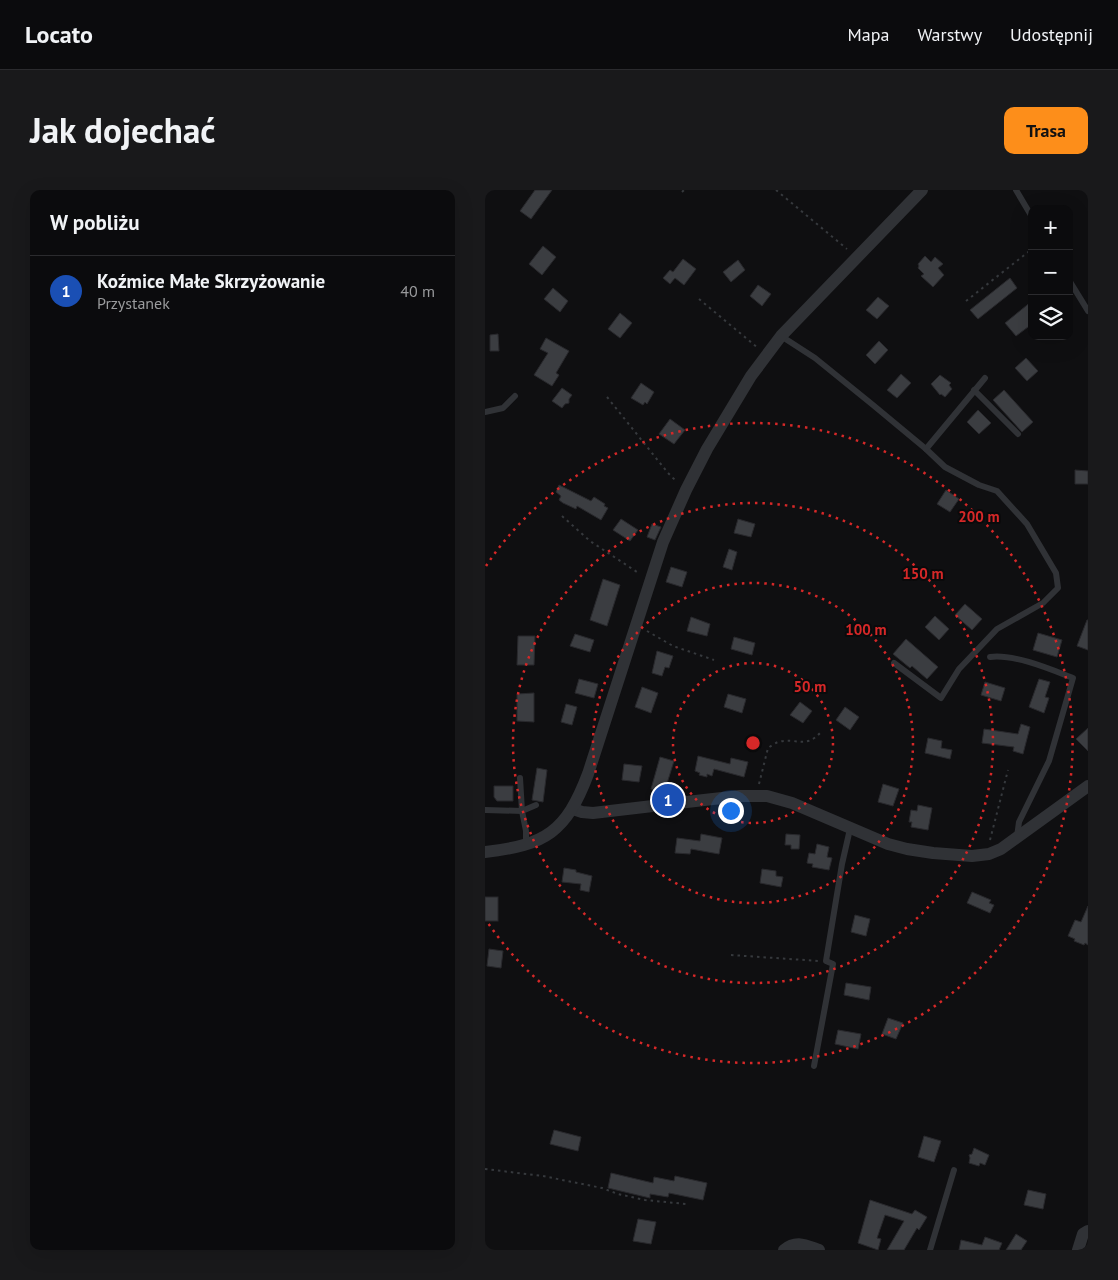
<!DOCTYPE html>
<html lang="pl">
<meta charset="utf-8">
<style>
:root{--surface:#0b0b0d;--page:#19191b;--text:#f1f3f6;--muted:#9a9b9d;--line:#2b2b2e;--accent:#fd8e1a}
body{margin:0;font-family:"PT Sans",sans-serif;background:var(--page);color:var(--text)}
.controls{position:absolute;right:15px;top:15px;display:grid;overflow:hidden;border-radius:10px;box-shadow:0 5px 20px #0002}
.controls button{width:45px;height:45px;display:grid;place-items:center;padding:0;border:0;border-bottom:1px solid var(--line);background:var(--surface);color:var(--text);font:25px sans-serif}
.you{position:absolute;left:245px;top:620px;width:18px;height:18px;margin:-12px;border:4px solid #fff;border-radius:50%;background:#1a73e8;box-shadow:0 0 0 8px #1a73e833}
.badge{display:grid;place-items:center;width:32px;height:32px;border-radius:50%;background:var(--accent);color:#fff;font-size:16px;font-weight:700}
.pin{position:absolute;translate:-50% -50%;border:2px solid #fff;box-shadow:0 1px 5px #0006}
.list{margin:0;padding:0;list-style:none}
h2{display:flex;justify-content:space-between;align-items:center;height:65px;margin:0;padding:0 20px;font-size:21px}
h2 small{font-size:16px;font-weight:400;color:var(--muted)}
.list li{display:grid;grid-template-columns:32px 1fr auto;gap:15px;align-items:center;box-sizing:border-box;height:70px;padding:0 20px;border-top:1px solid var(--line)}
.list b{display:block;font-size:19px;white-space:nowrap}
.list p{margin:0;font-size:16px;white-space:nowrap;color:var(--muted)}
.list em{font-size:16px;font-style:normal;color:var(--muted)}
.icon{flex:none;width:28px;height:28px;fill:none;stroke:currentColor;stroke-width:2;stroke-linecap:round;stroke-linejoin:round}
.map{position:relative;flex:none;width:603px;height:1060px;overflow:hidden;border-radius:10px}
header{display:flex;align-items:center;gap:30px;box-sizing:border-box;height:70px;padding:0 25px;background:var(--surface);border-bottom:1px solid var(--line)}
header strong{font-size:24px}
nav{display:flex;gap:28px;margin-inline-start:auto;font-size:18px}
.intro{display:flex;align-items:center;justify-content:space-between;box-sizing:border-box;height:120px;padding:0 30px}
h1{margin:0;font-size:35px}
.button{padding:12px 22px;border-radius:10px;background:var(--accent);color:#111;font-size:18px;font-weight:700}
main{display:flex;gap:30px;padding:0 30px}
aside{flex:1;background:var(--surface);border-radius:10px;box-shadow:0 5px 20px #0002}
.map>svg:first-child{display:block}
.building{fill:#3b3d41;stroke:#29292d}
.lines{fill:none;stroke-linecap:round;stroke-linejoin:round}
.path{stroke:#36393d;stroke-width:2;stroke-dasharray:2.5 4;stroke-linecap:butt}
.lane{stroke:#303236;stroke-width:6}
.street{stroke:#303236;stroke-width:12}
.ring{fill:none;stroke:#d62828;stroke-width:2.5;stroke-dasharray:2.5 5}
.centre{fill:#d62828;stroke:#0a0a0b;stroke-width:2.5}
.ring-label{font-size:15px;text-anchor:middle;font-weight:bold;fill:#d62828;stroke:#0a0a0b;stroke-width:4;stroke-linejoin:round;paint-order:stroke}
</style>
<header>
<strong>Locato</strong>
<nav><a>Mapa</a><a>Warstwy</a><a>Udostępnij</a></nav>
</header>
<div class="intro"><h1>Jak dojechać</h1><a class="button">Trasa</a></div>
<main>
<aside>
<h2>W pobliżu<small></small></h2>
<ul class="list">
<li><span class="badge" style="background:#1a4fb4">1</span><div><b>Koźmice Małe Skrzyżowanie</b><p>Przystanek</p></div><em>40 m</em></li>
</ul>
</aside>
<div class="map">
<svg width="603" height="1060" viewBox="0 0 603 1060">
<rect width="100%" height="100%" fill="#0f0f11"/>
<g class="building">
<polygon points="50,0 67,0 46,29 35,21"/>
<polygon points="58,56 71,67 57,85 44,74"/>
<polygon points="440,66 446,72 450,67 458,74 453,78 459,85 448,97 436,86 439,84 433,78 434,76 433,74"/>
<polygon points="198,69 211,79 199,95 190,88 185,94 178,88 185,80 188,82"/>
<polygon points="253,70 260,80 246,92 238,82"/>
<polygon points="525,88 532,98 493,129 485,120"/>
<polygon points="273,95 286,104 277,116 265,106"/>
<polygon points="68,98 83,111 75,122 59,109"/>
<polygon points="393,107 404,116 392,129 381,120"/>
<polygon points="547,111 547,134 531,146 520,133"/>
<polygon points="135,123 147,133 135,148 123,139"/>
<polygon points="13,144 14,161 5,161 5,145"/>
<polygon points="61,148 84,161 71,183 74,185 67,196 49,185 63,163 55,159"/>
<polygon points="394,151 403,160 390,174 381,165"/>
<polygon points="541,168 553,181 542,191 530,178"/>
<polygon points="416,184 426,193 412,208 402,200"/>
<polygon points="455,185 466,193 464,195 467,199 460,207 456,204 455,205 446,194"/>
<polygon points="156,193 169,202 162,214 160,212 158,215 146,208"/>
<polygon points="77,198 87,205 84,209 84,213 80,214 77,218 67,211"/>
<polygon points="519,200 548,232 537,242 508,210"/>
<polygon points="493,220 506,233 494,244 482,232"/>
<polygon points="185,229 200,240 189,254 174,244"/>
<polygon points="590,280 603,281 603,294 590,294"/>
<polygon points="74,295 106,311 109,307 120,314 119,316 123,318 116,330 92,316 91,319 78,313 74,310 76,306 71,302"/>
<polygon points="461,300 474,309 465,322 452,314"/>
<polygon points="136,329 153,340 145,351 128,340"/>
<polygon points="253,329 270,334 266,347 249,343"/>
<polygon points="167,334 176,337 170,350 162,347"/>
<polygon points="244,359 252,362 247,380 238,377"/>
<polygon points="186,377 202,382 197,397 181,392"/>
<polygon points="118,389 135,395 122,436 105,430"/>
<polygon points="480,414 497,429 487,440 470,425"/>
<polygon points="450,426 464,439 454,450 440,437"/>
<polygon points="206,427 225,434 222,446 202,441"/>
<polygon points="602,430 603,430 603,460 592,456"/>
<polygon points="553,443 577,450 572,467 548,460"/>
<polygon points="90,444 109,450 105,462 85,456"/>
<polygon points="33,446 50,446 49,475 32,475"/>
<polygon points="249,447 270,453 267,465 246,459"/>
<polygon points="421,449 453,477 442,489 427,476 425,478 408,464"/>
<polygon points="172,461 188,466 184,478 180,477 177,486 167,483"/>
<polygon points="94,489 113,494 109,508 90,503"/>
<polygon points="554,489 565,492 560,507 564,508 559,523 544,517"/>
<polygon points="500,492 520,498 516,511 496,505"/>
<polygon points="157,497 173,503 166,523 150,517"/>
<polygon points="49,503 49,532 32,531 32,504"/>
<polygon points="243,504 261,509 257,523 239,517"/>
<polygon points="315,512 327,521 318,533 305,525"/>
<polygon points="81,514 92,517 87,535 76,532"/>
<polygon points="360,517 374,527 365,540 351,530"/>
<polygon points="536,534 545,537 538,564 528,561 529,557 497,553 499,539 533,544"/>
<polygon points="603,538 603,561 591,549"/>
<polygon points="443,548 457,551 456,558 467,560 465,569 440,563"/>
<polygon points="213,566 245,574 246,568 263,572 259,587 229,579 227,586 222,584 222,587 214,585 215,583 210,581"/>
<polygon points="175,567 189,571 179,603 166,599"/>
<polygon points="139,574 157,576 154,592 137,590"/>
<polygon points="52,578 62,580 58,612 47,610"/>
<polygon points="398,594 414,599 408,616 393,612"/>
<polygon points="9,596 28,596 28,611 12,611 9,607"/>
<polygon points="433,615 447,618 443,640 426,637 427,632 424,632 426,620 432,621"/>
<polygon points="216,644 237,648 234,664 206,659 205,664 190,663 192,648 215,651"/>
<polygon points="301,644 315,645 314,659 306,659 306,655 300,655"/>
<polygon points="332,654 344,657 342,667 347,668 344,680 327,677 328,674 322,673 324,663 330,664"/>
<polygon points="79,678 91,680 91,682 107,686 104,702 95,700 96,694 77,692"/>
<polygon points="277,679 291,681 291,686 298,687 296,697 275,693"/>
<polygon points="487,702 506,710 504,713 509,715 505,723 482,713"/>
<rect x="0" y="707" width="13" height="24"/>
<polygon points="603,716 603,755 600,753 599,755 589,751 590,749 583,746 590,730 596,732"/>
<polygon points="370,725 385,729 381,746 366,742"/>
<polygon points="4,759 18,761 16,778 2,776"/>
<polygon points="361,793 386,797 384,810 359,805"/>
<polygon points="403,828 418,833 411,849 397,844"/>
<polygon points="353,840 376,844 373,859 350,854"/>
<polygon points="69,940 96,947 93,961 65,954"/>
<polygon points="439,946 456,951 449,972 433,967"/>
<polygon points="489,958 504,965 500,975 495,973 494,976 484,973 485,968 484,965 487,964"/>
<polygon points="126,983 168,993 169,987 189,991 190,986 222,993 218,1010 184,1003 183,1007 165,1004 165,1008 123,998"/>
<polygon points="543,1000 561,1004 558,1019 539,1015"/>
<polygon points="385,1010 427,1024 430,1020 442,1027 434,1040 432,1038 419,1060 402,1060 419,1031 400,1025 392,1048 396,1049 393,1060 373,1053"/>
<polygon points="153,1029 171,1032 166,1054 148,1051"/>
<polygon points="531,1044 542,1051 536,1060 521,1060"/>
<polygon points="500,1047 517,1053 514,1060 474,1060 476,1050 497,1055"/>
</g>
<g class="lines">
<g class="path">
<polyline points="291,0 362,59"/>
<polyline points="197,2 199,0"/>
<polyline points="214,109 273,158"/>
<polyline points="481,111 547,59"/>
<polyline points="122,207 183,283 192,292"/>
<polyline points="77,326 105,351 155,384"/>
<polyline points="162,441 188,456 229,470"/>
<path d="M274 594 283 558C286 556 290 553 293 552 313 547 320 560 337 541"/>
<polyline points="505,650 523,580"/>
<polyline points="246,765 334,771"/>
<polyline points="0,979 58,986 117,998 133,1004 160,1010 201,1014"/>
</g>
<g class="lane">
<polyline points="531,0 547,27"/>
<polyline points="584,90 603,121"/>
<polyline points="296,146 330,168 388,215 441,259 460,277 494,295 512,301 542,334 571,383 573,398 558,413 512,439 474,479 456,508 409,473"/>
<polyline points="489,200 533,244"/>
<polyline points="0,222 18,218 30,206"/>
<polyline points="441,259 500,188"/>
<path d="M505 467C530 464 565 479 588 488L564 571 534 632 532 647"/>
<polyline points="0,620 37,621 35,588"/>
<polyline points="41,655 41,641 37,621 51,615"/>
<polyline points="329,876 348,774 341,771 357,674 365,639"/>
<polyline points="445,1060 469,980"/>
</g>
<g class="street">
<polyline points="88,619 97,622 108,623 219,610 255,606 282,606 307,613 403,654 422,659 448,663 487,666 504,664 516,659 603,596"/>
<path d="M0 662C61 655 81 642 103 584L178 352 201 300 222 259 266 186 296 146 437 0"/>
<path d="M299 1060C311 1050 320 1055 334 1060"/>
<polyline points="593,1060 598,1044 603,1041"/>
</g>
</g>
<g class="ring">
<circle cx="268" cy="553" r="80"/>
<circle cx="268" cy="553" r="160"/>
<circle cx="268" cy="553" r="240"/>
<path d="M1 376A320 320 0 1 1 1 730"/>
</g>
<circle cx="268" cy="553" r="8" class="centre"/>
<g class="ring-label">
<text x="494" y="332">200 m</text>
<text x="438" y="389">150 m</text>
<text x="381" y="445">100 m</text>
<text x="325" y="502">50 m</text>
</g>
</svg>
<div class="controls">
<button>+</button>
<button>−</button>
<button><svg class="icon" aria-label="layers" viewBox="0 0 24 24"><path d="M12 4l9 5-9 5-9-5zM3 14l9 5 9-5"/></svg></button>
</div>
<div class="you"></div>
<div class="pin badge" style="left:183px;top:610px;background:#1a4fb4">1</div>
</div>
</main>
